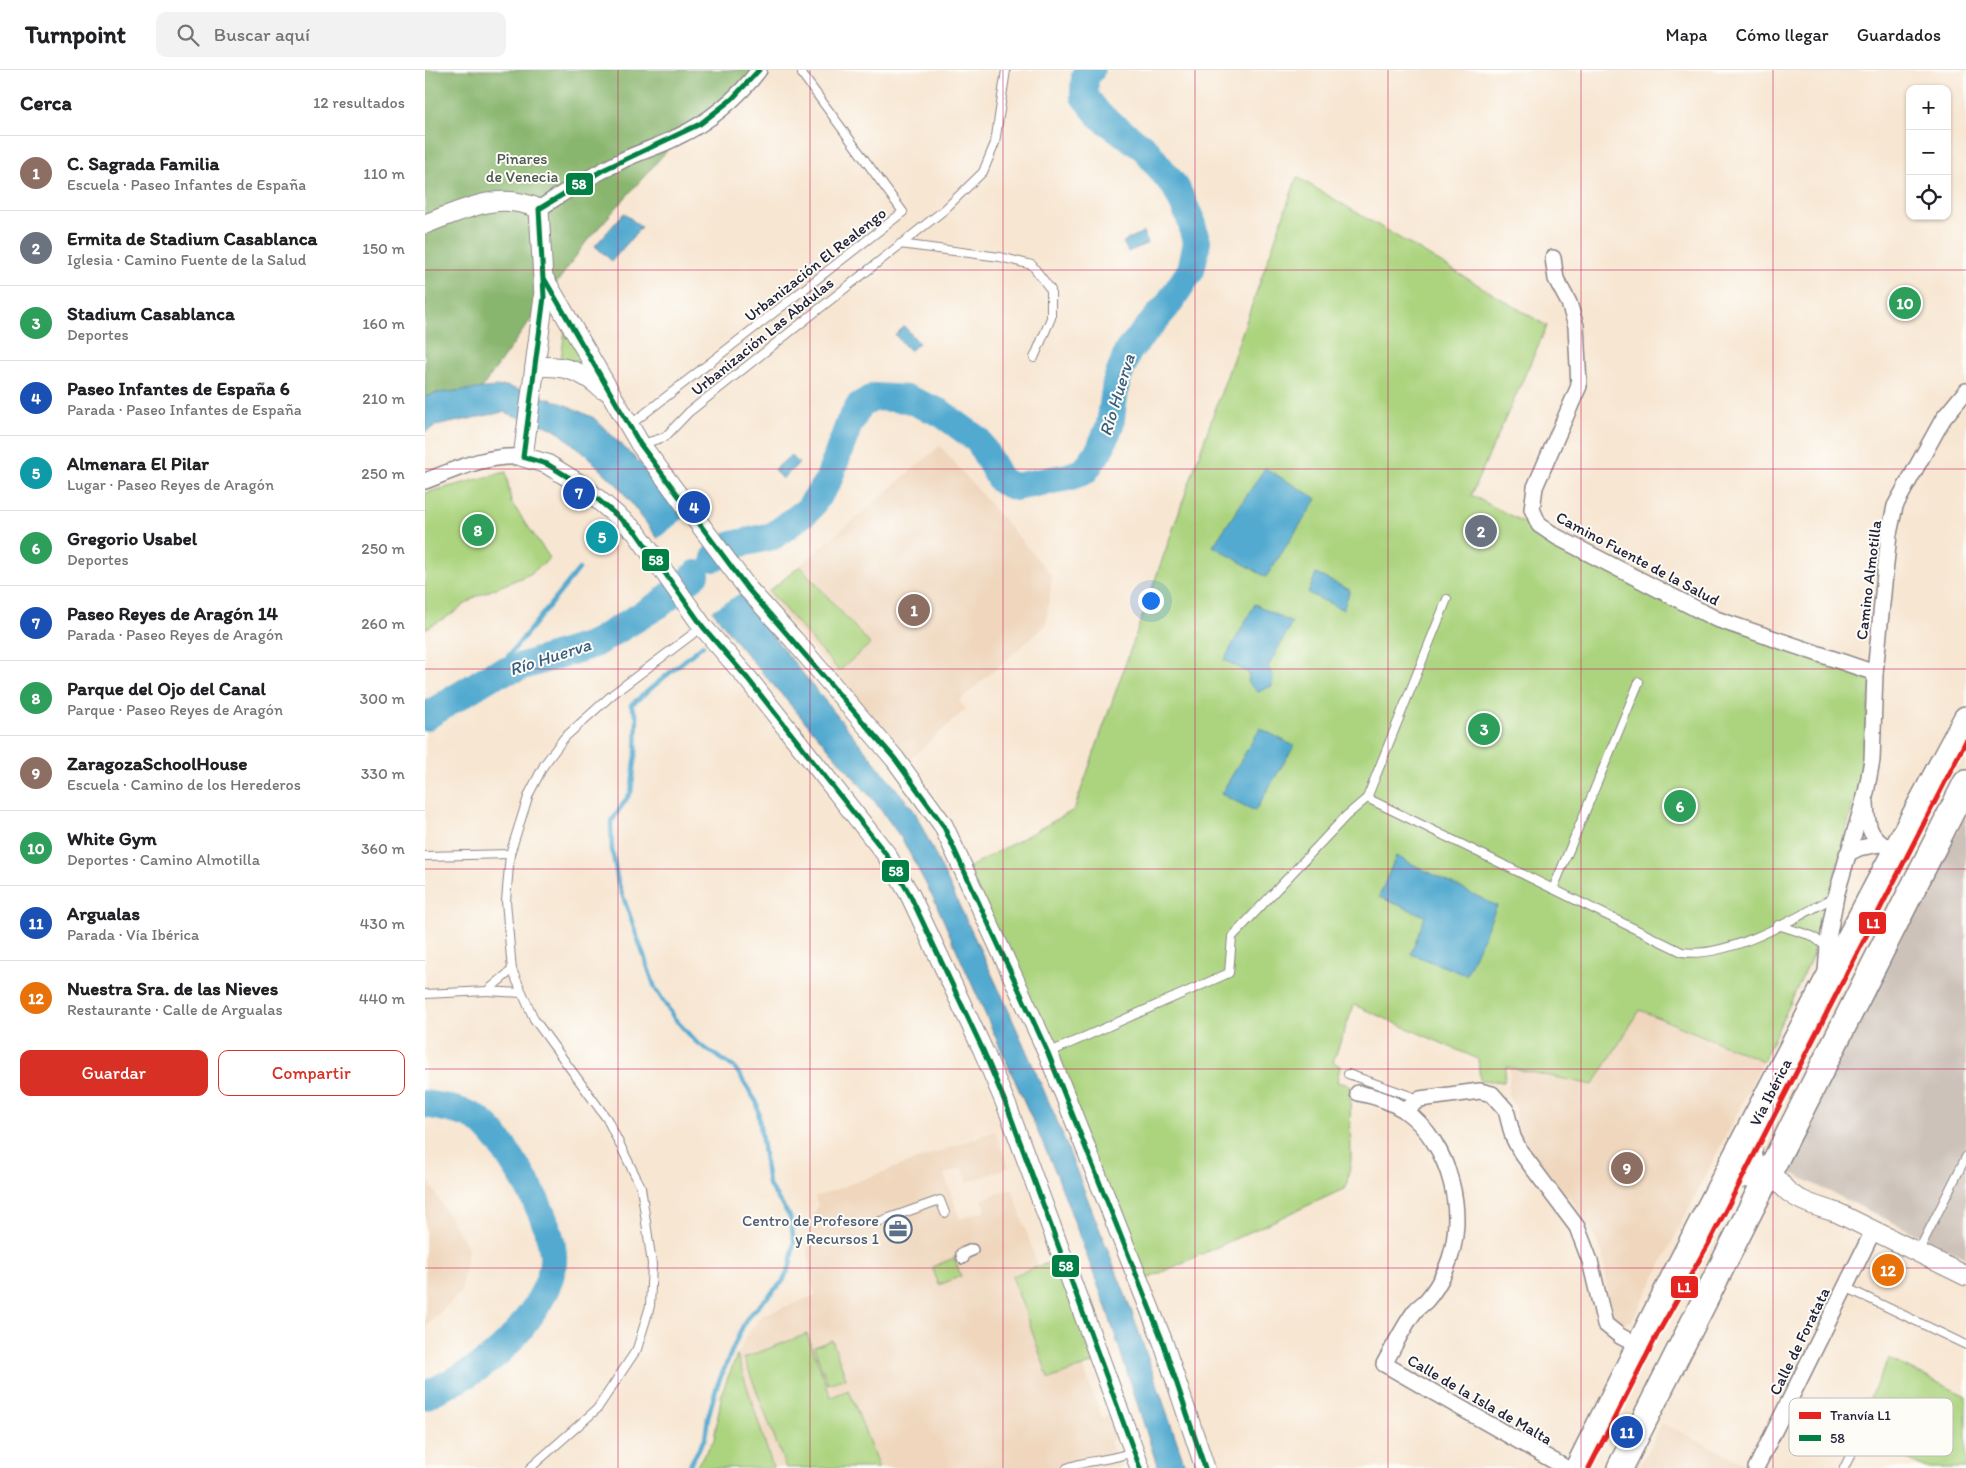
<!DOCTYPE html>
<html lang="es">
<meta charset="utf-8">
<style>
:root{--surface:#fff;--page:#f2f2f2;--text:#202124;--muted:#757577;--line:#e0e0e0;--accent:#d93025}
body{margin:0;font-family:Itim,sans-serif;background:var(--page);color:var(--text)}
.controls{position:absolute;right:15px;top:15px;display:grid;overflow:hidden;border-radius:10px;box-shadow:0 1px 4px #0004}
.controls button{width:45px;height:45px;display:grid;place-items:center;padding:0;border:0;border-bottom:1px solid var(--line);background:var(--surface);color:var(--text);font:25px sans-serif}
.you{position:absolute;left:725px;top:530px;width:18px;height:18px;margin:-12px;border:4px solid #fff;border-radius:50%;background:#1a73e8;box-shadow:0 0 0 8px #1a73e833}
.badge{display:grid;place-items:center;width:32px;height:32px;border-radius:50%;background:var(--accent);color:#fff;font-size:16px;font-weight:700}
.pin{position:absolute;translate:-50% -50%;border:2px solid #fff;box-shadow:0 1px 5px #0006}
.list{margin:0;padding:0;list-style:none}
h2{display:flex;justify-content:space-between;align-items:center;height:65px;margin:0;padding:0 20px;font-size:21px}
h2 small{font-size:16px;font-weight:400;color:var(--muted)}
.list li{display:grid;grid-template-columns:32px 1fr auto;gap:15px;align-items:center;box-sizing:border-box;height:75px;padding:0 20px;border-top:1px solid var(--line)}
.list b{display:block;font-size:19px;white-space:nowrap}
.list p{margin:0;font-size:16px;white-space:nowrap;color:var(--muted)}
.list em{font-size:16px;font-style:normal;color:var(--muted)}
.actions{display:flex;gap:10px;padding:15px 20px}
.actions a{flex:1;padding:11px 0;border:1px solid var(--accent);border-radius:10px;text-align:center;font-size:18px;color:var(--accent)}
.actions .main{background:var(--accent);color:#fff}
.icon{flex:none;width:28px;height:28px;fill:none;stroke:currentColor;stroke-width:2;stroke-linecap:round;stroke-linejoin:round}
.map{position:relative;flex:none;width:1541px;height:1398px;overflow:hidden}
header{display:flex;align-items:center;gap:30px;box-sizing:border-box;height:70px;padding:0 25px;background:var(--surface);border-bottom:1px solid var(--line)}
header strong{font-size:24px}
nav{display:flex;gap:28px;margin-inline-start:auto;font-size:18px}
.search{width:350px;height:45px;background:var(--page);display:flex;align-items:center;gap:12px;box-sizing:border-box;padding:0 18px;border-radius:10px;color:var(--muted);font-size:19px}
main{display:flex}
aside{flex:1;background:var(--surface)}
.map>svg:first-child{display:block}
.built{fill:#efd6bc}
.industrial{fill:#cdc2b9}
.green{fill:#acd47f;stroke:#677b5d}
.forest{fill:#89b66e;stroke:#566c54}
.water{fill:#53aad0;stroke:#3a6686}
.pier{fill:#f7e6d2}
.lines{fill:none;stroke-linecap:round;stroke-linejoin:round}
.stream{stroke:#53aad0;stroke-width:4.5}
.river{stroke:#53aad0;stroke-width:28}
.service-casing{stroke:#8c8486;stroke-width:10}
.pedestrian-casing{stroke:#8c8486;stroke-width:14}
.minor-casing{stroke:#8c8486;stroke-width:18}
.tertiary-casing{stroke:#8c8486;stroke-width:21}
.trunk-casing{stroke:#8c8486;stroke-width:28}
.service{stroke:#fff;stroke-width:8}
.pedestrian{stroke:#fff;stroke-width:11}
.minor{stroke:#fff;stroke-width:15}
.tertiary{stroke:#fff;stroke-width:19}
.trunk{stroke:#fff;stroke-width:25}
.bus-1-casing{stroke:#fdfcf7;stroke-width:9}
.bus-1{stroke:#008045;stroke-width:5}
.tram-1-casing{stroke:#fdfcf7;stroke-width:9}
.tram-1{stroke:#e52422;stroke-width:5}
.grid{fill:none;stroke:#c2185b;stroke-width:1;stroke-opacity:0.55}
.labels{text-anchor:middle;stroke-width:4;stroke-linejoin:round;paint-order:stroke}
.park-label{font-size:16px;fill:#4b574f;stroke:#fdfcf7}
.street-label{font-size:16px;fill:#22223b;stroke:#fdfcf7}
.service-label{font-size:16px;fill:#4e5e75;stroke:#fdfcf7;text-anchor:end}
.water-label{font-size:18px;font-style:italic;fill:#385f7e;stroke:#fdfcf7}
.key{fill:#fdfcf7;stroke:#bbbbbf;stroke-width:1}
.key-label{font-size:14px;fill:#22223b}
.line-badge{stroke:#fdfcf7;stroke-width:2}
.badge-label{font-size:14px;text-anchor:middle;font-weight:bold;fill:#fff}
</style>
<header>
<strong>Turnpoint</strong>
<div class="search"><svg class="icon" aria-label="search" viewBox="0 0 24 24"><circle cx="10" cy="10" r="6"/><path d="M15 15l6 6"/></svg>Buscar aquí</div>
<nav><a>Mapa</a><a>Cómo llegar</a><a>Guardados</a></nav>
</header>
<main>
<aside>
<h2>Cerca<small>12 resultados</small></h2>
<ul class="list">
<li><span class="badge" style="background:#8d6e63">1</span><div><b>C. Sagrada Familia</b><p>Escuela · Paseo Infantes de España</p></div><em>110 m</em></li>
<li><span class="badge" style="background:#6b7280">2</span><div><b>Ermita de Stadium Casablanca</b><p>Iglesia · Camino Fuente de la Salud</p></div><em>150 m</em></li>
<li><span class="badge" style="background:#2e9e5b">3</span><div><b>Stadium Casablanca</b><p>Deportes</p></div><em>160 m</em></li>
<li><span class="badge" style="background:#1a4fb4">4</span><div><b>Paseo Infantes de España 6</b><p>Parada · Paseo Infantes de España</p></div><em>210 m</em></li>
<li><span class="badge" style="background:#0f9aa8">5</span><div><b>Almenara El Pilar</b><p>Lugar · Paseo Reyes de Aragón</p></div><em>250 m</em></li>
<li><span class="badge" style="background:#2e9e5b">6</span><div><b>Gregorio Usabel</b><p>Deportes</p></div><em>250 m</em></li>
<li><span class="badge" style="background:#1a4fb4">7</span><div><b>Paseo Reyes de Aragón 14</b><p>Parada · Paseo Reyes de Aragón</p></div><em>260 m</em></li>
<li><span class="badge" style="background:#2e9e5b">8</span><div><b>Parque del Ojo del Canal</b><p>Parque · Paseo Reyes de Aragón</p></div><em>300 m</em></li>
<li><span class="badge" style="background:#8d6e63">9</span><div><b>ZaragozaSchoolHouse</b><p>Escuela · Camino de los Herederos</p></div><em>330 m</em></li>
<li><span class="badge" style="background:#2e9e5b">10</span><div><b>White Gym</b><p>Deportes · Camino Almotilla</p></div><em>360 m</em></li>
<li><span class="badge" style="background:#1a4fb4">11</span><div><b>Argualas</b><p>Parada · Vía Ibérica</p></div><em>430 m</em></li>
<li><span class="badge" style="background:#e8710a">12</span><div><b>Nuestra Sra. de las Nieves</b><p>Restaurante · Calle de Argualas</p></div><em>440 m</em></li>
</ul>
<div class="actions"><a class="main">Guardar</a><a>Compartir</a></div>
</aside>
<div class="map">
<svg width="1541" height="1398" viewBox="0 0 1541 1398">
<rect width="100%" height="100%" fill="#fdfcf7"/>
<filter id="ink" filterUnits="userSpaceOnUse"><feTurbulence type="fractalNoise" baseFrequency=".02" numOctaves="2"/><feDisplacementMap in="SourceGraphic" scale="10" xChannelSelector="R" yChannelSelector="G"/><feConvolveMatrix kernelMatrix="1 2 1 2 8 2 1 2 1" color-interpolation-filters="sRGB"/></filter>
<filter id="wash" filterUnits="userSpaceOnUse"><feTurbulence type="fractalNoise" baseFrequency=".0096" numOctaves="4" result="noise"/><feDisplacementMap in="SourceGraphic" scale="20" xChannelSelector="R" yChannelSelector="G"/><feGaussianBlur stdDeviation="1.12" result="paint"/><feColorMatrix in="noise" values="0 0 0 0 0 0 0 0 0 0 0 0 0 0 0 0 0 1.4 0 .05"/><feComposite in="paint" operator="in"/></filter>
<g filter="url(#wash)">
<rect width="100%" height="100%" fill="#f7e6d2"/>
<g class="built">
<polygon points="515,376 627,506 621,555 534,631 541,639 483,691 341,524"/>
<polygon points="1215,940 1338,991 1208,1250 1194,1254 1189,1252 1186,1245 1177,1182 1166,1159 1150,1134 1101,1077 1094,1065 1090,1050 1091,1037 1083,1026 1085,998 1168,1014"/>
<polygon points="570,1061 584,1097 543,1112 538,1098 519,1104 535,1149 561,1140 557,1129 587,1119 613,1196 669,1293 658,1297 677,1348 685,1345 692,1368 685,1371 695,1398 270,1398 289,1370 297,1322 320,1268 336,1246 391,1225 386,1211 382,1178 387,1149 393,1135 390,1127"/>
<polygon points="0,1106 43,1178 36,1222 0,1257"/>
<polygon points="1237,1353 1318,1393 1315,1398 1214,1398"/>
</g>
<polygon class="industrial" points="1541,745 1541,1188 1354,1097"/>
<g class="green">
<polygon points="872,107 1122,256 1046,425 1288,551 1447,606 1434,712 1387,887 1338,991 1215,940 1168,1015 1081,997 1079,1012 1055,1010 1053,989 929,935 908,992 915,996 912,1012 925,1015 926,1090 921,1118 720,1210 543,798 649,740"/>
<polygon points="141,253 165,298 136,288"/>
<polygon points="81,402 86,432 125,488 105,504 50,527 27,544 0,559 0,423"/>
<polygon points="375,496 445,574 414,601 344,521"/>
<polygon points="529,1188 536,1206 514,1215 507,1197"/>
<polygon points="631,1190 669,1293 624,1309 587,1206"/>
<polygon points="382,1264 406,1327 424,1320 454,1398 361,1398 319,1288"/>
<polygon points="407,1270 421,1308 403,1314 389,1277"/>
<polygon points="312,1285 348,1398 270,1398 289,1370 297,1322"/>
<polygon points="1464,1289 1541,1326 1541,1398 1501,1398 1428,1362"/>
</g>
<polygon class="forest" points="0,0 334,0 254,67 161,172 56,319 11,323 0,327"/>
<g class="water">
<polygon points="199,143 216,157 187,191 170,176"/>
<polygon points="718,162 723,173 703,182 698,172"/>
<polygon points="479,256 494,273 485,281 470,265"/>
<polygon points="81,316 134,332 169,348 218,396 341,558 490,742 577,926 630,1046 705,1237 761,1398 733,1398 682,1240 632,1105 509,829 477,769 450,732 316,578 194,417 162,386 130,359 78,342 10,356 0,362 0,327 11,323"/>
<polygon points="366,385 374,393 357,409 349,400"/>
<polygon points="840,398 892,429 841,507 788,476"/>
<polygon points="891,504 925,520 918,540 883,523"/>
<polygon points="830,534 867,553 843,597 848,606 847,616 833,622 823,613 824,603 799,590"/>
<polygon points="835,658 869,676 830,741 796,724"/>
<polygon points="971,786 1072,836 1041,905 986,884 1000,846 954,827"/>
</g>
<polygon class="pier" points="260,447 317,522 285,542 231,470"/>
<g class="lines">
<g class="stream">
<polyline points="68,605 154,499"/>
<polyline points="263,1398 280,1368 283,1347 292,1316 314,1264 322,1248 358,1211 365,1196 369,1172 365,1147 343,1114 332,1033 310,998 271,972 249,948 230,918 193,812 187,780 186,752 206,722 211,684 212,647 206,635 278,575"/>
</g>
<g class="river">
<polyline points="290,488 307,475 348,466 383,440 403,411 424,354 435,335 450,327 483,329 516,343 553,370 576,411 590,417 643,407 660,401 675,379 685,355 691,313 703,281 742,236 766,200 772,172 765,148 751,118 720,79 675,46 659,26 660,6 666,0"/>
<polyline points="0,647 68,605 169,574 235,534 271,504"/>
<path d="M0 1034C15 1037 42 1041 54 1050 71 1063 84 1086 96 1104 109 1125 126 1159 128 1184 131 1220 88 1273 60 1293 42 1306 19 1315 0 1326"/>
</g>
</g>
</g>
<g filter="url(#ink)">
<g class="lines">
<g class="service-casing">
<g id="service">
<polyline points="475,174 575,187 607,195 626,220 626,248 609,288"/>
<polyline points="205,355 478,142 377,4 377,0"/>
<polyline points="217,374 240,367 264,342 519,140 558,102 570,73 581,0"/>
<path d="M942 728 1257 882C1303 889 1371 848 1411 826"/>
<polyline points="0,786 85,784"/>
<polyline points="1128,819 1214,612"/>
<polyline points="1353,855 1387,866 1403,878"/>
<polyline points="62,921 97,923"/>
<polyline points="0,924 62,921 87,900"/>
<polyline points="623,983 804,903 807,867 921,746 942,728 1022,529"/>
<polyline points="923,1004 994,1029"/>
<polyline points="450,1153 515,1130 520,1143"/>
<polyline points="1493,1182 1541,1087"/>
<polyline points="1420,1217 1541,1275"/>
<polyline points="105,1398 172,1339 212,1279 225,1236 227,1194 216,1117 182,1049 109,949 87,900 81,831 85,784 104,724 119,695 139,668 188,624 277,557"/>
<path d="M642 1398C664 1389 688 1391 709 1381"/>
<polyline points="1419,1398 1427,1382"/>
</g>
</g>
<g class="pedestrian-casing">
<polyline id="pedestrian" points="538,1188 537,1184 547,1180"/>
</g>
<g class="minor-casing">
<g id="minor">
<path d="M114 139C141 120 170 104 200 89 217 81 235 76 252 67 283 53 314 27 334 0"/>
<polyline points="1128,188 1131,209 1144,233 1151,256 1154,316 1110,417 1107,439 1114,455 1132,467 1291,549 1450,603"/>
<path d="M0 411C32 399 63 384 98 387"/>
<path d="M1441 732C1442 760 1445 769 1470 782"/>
<polyline points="1422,784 1434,778 1455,774"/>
<polyline points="1401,902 1404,863 1411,826 1441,723 1447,690 1450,603 1464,464 1470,436 1518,349 1541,321"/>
<path d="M933 1023C949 1026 965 1031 979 1040 1026 1073 1044 1147 1021 1199 1016 1210 1009 1222 1001 1231 997 1235 993 1237 990 1241 978 1257 969 1277 959 1294L1141 1398"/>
<polyline points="979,1040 995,1029 1055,1021 1067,1024 1081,1040 1088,1067 1095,1081 1152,1157 1165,1191 1180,1254 1195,1266 1214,1276"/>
<polyline points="1331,1398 1448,1161"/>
</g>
</g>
<g class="tertiary-casing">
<g id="tertiary">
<path d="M0 154C38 140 74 120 114 139L119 227 98 387 122 394 156 415 211 462 278 557 323 609 461 784 485 825 558 980 583 1039 715 1398"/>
<polyline points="120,210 215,374 323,519 369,570 470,689 518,755 623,983 738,1272 780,1398"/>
<path d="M110 297C137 295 157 300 177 319"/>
<path d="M1331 1058C1324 1087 1325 1099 1354 1112"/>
<path d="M1355 1112C1365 1130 1394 1137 1413 1143L1541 1206"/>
<polyline points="1293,1117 1317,1108 1341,1106"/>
</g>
</g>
<g class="trunk-casing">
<g id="trunk">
<path d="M1153 1398C1278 1146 1408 897 1541 649"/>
<polyline points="1195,1398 1541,713"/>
</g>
</g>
<use href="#service" class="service"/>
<use href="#pedestrian" class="pedestrian"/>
<use href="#minor" class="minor"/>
<use href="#tertiary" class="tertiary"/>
<use href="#trunk" class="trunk"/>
<g class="bus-1-casing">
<g id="bus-1">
<polyline points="334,0 307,29 275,54 178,100 114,139 119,227 98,387 122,394 156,415 211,462 278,557 323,609 461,784 485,825 558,980 583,1039 715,1398"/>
<polyline points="120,210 215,374 323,519 470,689 518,755 623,983 738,1272 780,1398"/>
</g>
</g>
<use href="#bus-1" class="bus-1"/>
<g class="tram-1-casing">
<polyline id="tram-1" points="1164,1398 1232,1265 1285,1171 1541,671"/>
</g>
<use href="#tram-1" class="tram-1"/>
</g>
</g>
<path class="grid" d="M193 0V1398M385 0V1398M578 0V1398M770 0V1398M963 0V1398M1156 0V1398M1348 0V1398M0 200H1541M0 399H1541M0 599H1541M0 799H1541M0 999H1541M0 1198H1541"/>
<defs>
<g id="office-ring" transform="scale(1.4375)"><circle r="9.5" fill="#fdfcf7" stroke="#5c6f8a" stroke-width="1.5"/><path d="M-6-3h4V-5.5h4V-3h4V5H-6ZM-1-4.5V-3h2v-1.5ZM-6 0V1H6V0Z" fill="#5c6f8a"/></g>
</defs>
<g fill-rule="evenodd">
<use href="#office-ring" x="473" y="1159"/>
</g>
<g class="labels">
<g class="park-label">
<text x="97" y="94">Pinares<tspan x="97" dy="18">de Venecia</tspan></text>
</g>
<g class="street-label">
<text transform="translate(390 194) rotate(-38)" y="6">Urbanización El Realengo</text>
<text transform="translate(337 266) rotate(-39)" y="6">Urbanización Las Abdulas</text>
<text transform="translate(1213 488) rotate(28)" y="6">Camino Fuente de la Salud</text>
<text transform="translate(1443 510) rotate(-83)" y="6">Camino Almotilla</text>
<text transform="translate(1345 1022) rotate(-63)" y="6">Vía Ibérica</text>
<text transform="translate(1374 1271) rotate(-64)" y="6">Calle de Foratata</text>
<text transform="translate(1055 1329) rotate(30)" y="6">Calle de la Isla de Malta</text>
</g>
<g class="service-label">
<text x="454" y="1156">Centro de Profesore<tspan x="454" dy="18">y Recursos 1</tspan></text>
</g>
<g class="water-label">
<text transform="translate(692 325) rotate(-73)" y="6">Río Huerva</text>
<text transform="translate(125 587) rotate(-18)" y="6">Río Huerva</text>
</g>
</g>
<rect x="1364" y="1328" width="164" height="58" rx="8" class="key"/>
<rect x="1374" y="1342" width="22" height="7" fill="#e52422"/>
<rect x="1374" y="1365" width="22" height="6" fill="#008045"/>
<g class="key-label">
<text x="1405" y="1350">Tranvía L1</text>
<text x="1405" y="1373">58</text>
</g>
<g class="line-badge">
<rect x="140" y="102" width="29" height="24" rx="5" fill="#008045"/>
<rect x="216" y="478" width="29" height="24" rx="5" fill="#008045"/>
<rect x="456" y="789" width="29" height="24" rx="5" fill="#008045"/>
<rect x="1433" y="841" width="29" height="24" rx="5" fill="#e52422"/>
<rect x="626" y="1184" width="29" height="24" rx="5" fill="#008045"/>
<rect x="1245" y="1205" width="29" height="24" rx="5" fill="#e52422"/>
</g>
<g class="badge-label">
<text x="154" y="119">58</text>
<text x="231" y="495">58</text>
<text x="471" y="806">58</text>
<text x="1448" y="858">L1</text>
<text x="641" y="1201">58</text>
<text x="1259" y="1222">L1</text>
</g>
</svg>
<div class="controls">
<button>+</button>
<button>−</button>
<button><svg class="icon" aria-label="locate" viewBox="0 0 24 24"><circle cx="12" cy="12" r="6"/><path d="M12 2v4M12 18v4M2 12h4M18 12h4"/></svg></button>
</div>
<div class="you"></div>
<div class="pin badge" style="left:489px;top:540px;background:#8d6e63">1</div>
<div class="pin badge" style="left:1056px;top:461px;background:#6b7280">2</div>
<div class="pin badge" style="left:1059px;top:659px;background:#2e9e5b">3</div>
<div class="pin badge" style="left:269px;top:437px;background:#1a4fb4">4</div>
<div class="pin badge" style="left:177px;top:467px;background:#0f9aa8">5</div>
<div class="pin badge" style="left:1255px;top:736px;background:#2e9e5b">6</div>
<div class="pin badge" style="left:154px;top:423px;background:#1a4fb4">7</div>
<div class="pin badge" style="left:53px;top:460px;background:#2e9e5b">8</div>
<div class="pin badge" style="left:1202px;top:1098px;background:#8d6e63">9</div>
<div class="pin badge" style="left:1480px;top:233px;background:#2e9e5b">10</div>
<div class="pin badge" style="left:1202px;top:1362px;background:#1a4fb4">11</div>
<div class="pin badge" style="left:1463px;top:1200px;background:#e8710a">12</div>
</div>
</main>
